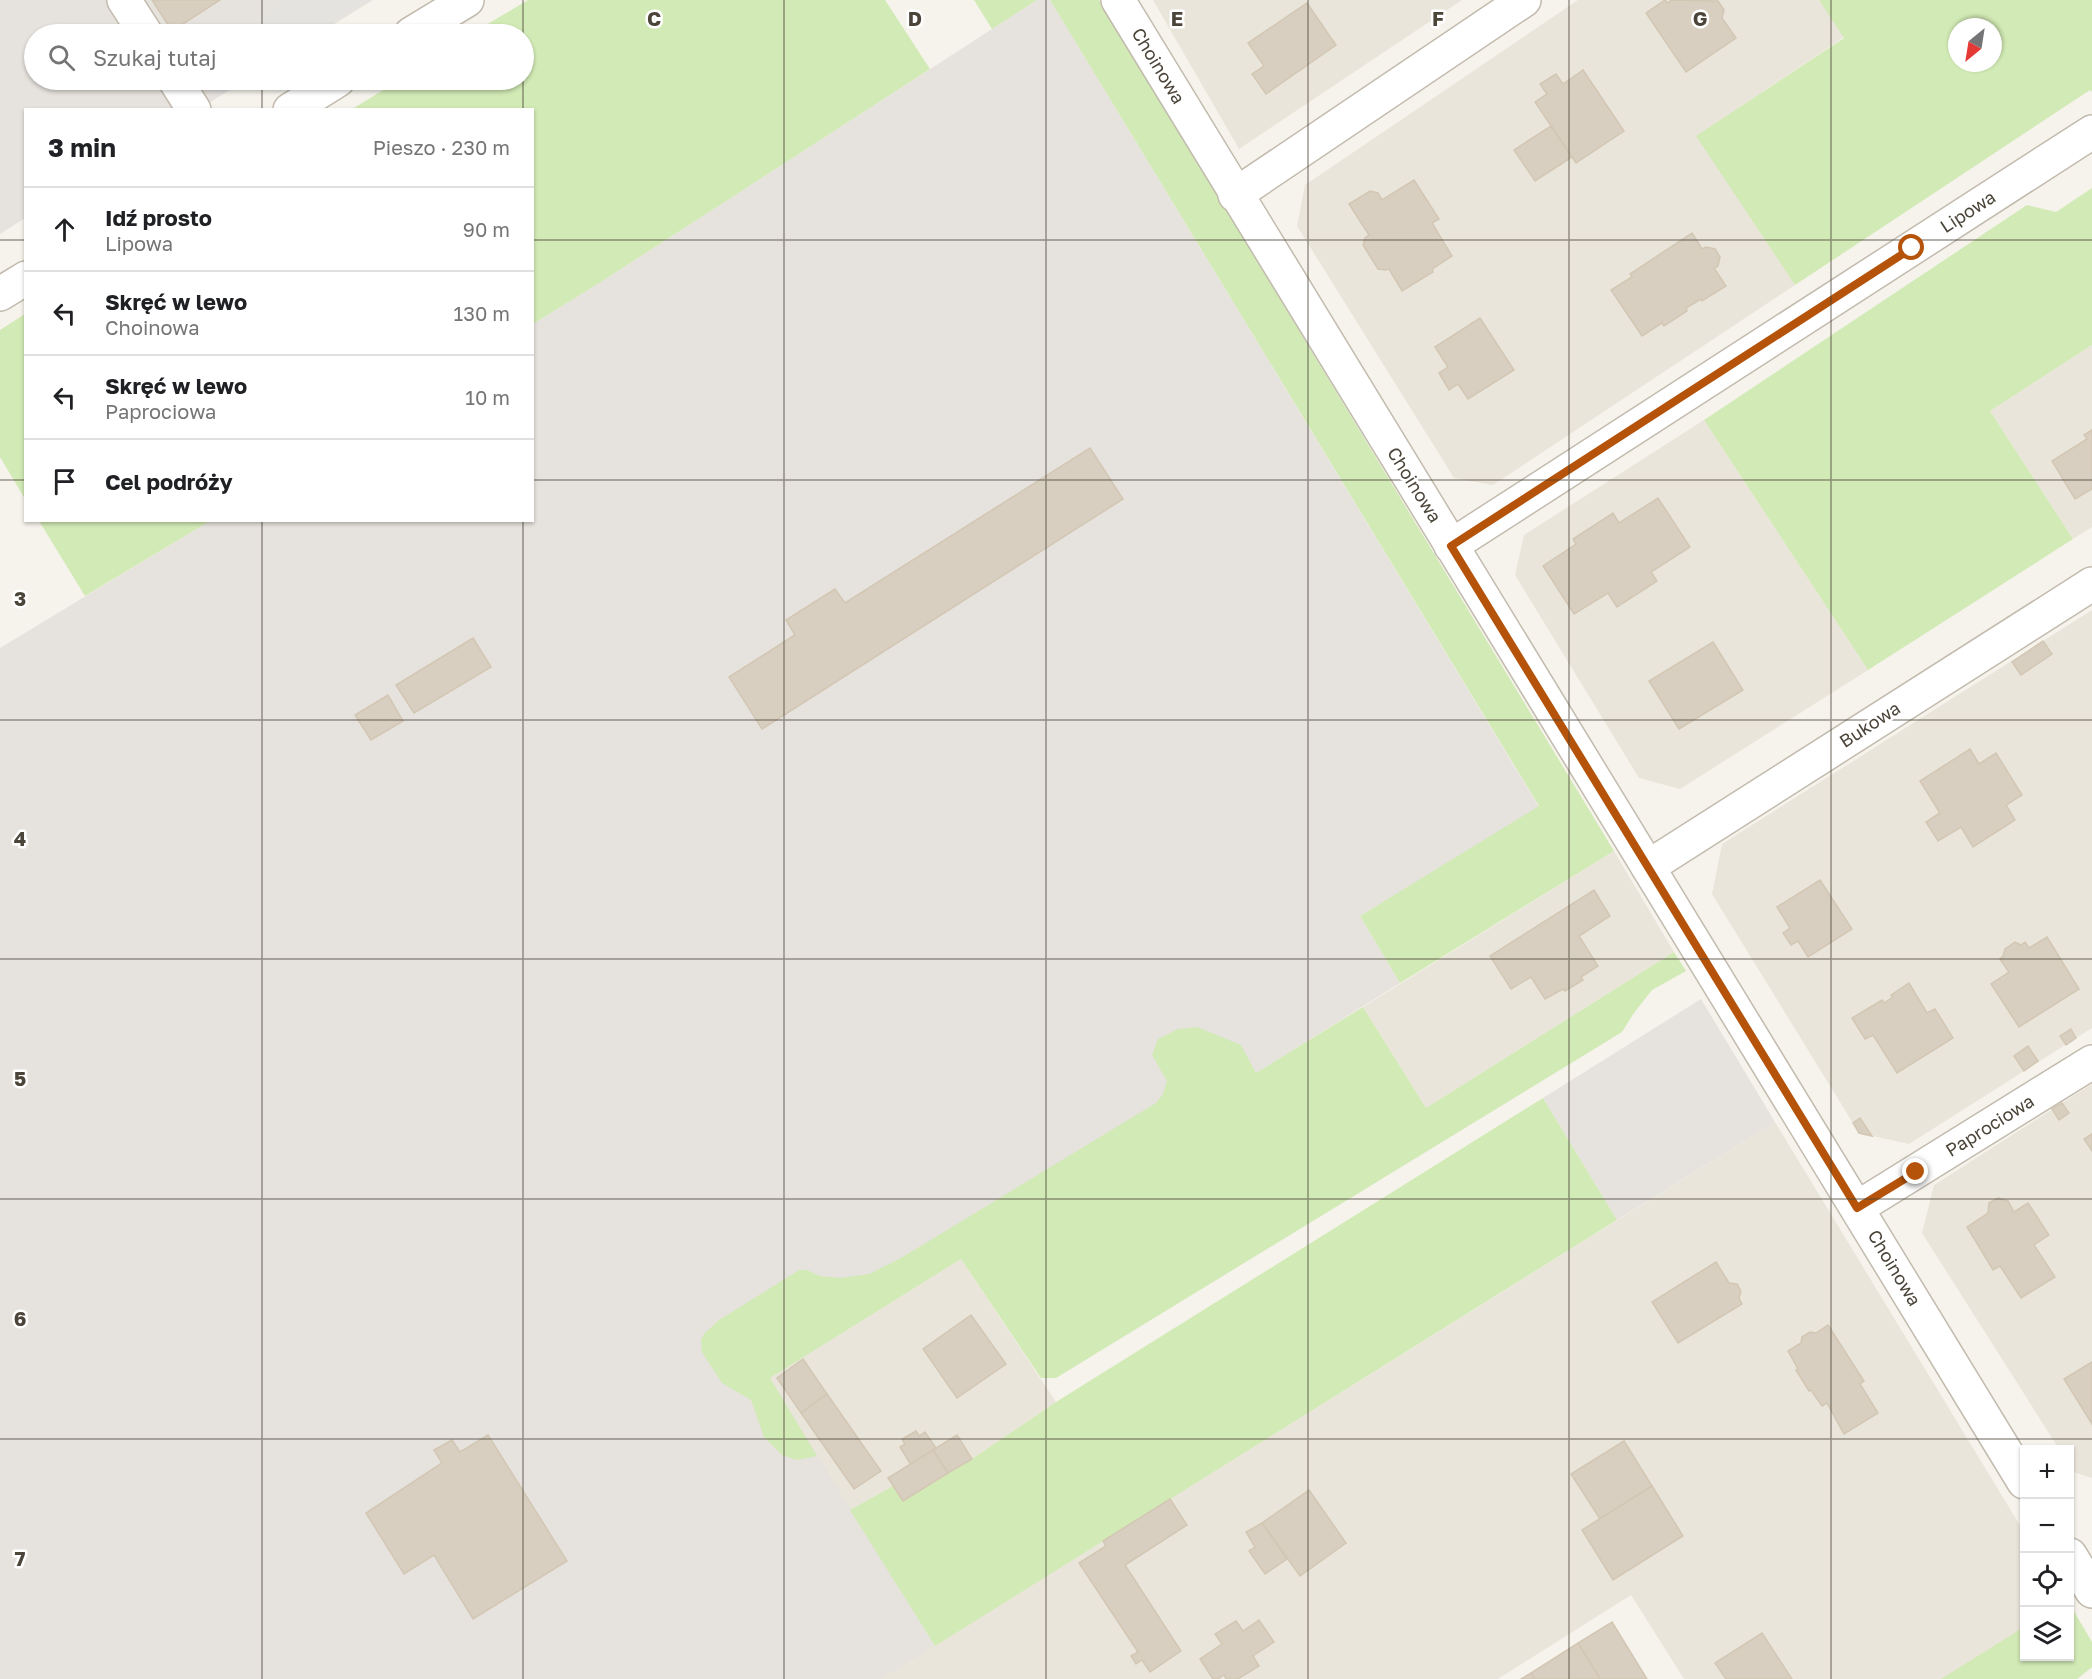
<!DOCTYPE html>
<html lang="pl">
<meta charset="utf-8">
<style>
:root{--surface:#fff;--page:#f6f6f6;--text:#202124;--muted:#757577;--line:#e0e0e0}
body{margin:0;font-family:"Golos Text",sans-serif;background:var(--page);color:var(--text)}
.controls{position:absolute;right:18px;bottom:18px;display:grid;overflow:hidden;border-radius:0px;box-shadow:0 2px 4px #0004}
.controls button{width:54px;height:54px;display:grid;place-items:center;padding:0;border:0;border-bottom:2px solid var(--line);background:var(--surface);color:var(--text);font:30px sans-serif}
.compass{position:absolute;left:1948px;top:18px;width:54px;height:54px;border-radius:50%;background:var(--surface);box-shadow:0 2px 4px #0004;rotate:210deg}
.stop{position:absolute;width:18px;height:18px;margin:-14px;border:4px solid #b45309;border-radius:50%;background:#fff}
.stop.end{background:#b45309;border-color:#fff;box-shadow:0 2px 6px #0008}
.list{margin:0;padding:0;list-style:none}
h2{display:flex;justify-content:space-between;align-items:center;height:78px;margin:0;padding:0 24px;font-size:26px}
h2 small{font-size:20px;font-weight:400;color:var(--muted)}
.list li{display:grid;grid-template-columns:39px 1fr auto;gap:18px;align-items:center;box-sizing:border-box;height:84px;padding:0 24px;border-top:2px solid var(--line)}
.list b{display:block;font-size:22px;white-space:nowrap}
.list p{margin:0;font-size:20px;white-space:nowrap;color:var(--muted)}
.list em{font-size:20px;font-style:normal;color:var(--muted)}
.icon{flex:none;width:33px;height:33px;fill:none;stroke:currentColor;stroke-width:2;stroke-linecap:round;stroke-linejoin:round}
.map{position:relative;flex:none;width:2092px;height:1679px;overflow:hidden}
.search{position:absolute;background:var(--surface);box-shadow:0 2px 4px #0004;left:24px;top:24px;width:510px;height:66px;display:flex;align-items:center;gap:15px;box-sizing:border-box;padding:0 21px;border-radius:33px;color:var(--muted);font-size:22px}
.panel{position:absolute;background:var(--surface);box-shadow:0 2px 4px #0004;left:24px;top:108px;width:510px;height:414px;border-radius:0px}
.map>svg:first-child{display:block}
.residential{fill:#eae5da}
.industrial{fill:#e6e2dd}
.green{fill:#d2eab5;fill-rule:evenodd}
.parking{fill:#e5e3e0}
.building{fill:#d8cfc1;stroke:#d3c7b4;stroke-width:1.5}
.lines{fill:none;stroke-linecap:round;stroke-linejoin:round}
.minor-casing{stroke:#c2bbae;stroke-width:36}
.minor{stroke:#fff;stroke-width:33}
.route{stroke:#b45309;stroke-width:8}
.grid{fill:none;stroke:#4b4439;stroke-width:1.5;stroke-opacity:0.55}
.labels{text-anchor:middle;stroke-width:5;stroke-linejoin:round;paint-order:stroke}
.street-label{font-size:18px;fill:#4b4439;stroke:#fff}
.grid-label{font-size:20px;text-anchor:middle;font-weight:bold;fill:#4b4439;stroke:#fff;stroke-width:5;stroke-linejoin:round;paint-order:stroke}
</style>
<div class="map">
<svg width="2092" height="1679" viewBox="0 0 2092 1679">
<rect width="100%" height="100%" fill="#f6f3ec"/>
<g class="residential">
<polygon points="1153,0 1462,0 1239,149"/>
<polygon points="1578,0 1819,0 1844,37 1697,136 1795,285 1493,485 1454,478 1297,226 1305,185"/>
<polygon points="2092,345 2092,527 2073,539 1990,411"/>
<polygon points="1704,420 1868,670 1680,789 1639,778 1515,575 1524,535"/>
<polygon points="2092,610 2092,1028 1909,1144 1859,1133 1712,894 1722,844"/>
<polygon points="1614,851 1674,952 1426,1108 1363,1007"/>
<polygon points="2092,1084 2092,1478 2073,1472 2070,1467 2070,1450 2059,1449 1922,1233 1934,1185"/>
<polygon points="1775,1122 2024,1532 2024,1656 2070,1656 2070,1605 2092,1642 2092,1667 2077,1679 1684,1679 1631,1595 1498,1679 881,1679"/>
<polygon points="961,1259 1056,1402 972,1459 903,1501 893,1486 850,1510 770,1378"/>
</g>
<g class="industrial">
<polygon points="0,0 373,0 318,34 34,34 34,80 246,80 199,109 26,110 25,218 0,234"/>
<polygon points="1037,0 1050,0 1539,807 1360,916 1400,983 770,1378 935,1646 881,1679 0,1679 0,648 210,521 532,520 533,324 604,280"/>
<polygon points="1701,999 1775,1122 1617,1220 1543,1098"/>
</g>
<g class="green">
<polygon points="528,0 885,0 930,69 604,280 533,324 532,110 352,109 400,80 524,80 524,34 471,34"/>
<polygon points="974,0 1037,0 992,29"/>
<polygon points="1050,0 1099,0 1614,851 1400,983 1360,916 1539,806"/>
<path d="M1819 0H2092V92L2090 90 1795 285 1696 136 1844 38ZM1957 27H1993V63H1957Z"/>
<polygon points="2092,188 2092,345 1990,411 2073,539 1868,670 1704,420 2027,205 2056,212"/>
<polygon points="25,314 25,499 0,457 0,330"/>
<polygon points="39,521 210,521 85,596"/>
<polygon points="1674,952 1686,971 1652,990 1634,1013 1622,1032 1056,1378 1041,1378 961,1259 770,1378 817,1456 797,1460 782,1455 764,1437 751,1400 722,1383 702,1352 701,1340 704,1334 719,1320 799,1270 807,1270 820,1276 840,1278 869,1274 901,1258 1156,1103 1163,1094 1167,1081 1152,1055 1158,1039 1178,1029 1197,1027 1241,1045 1256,1073 1363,1007 1426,1108"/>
<polygon points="1543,1098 1617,1220 935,1646 850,1510 893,1486 903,1501 972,1459 1056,1402"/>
<polygon points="2070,1605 2092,1642 2092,1667 2077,1679 1941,1679 2024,1627 2024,1656 2070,1656"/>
</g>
<g class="parking">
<polygon points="285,0 367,0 314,34 233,34"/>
<polygon points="206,80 245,80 218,97"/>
</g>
<g class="building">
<polygon points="152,0 220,0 172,31"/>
<polygon points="1665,0 1667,3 1672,0 1718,1 1724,10 1722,18 1736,38 1686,72 1646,13"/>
<polygon points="1307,3 1336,45 1266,94 1252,74 1264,66 1248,43"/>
<polygon points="1583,70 1624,131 1576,163 1535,102 1547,94 1540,84 1556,74 1563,84"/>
<polygon points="1551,126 1572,157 1535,181 1514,150"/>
<polygon points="1414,180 1439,219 1432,223 1452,256 1432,269 1433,272 1402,291 1389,269 1385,270 1378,269 1363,245 1365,238 1369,235 1349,204 1370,191 1378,193 1382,200"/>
<polygon points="1692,233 1702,249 1706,247 1715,249 1720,257 1718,266 1714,268 1726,286 1702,301 1701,299 1686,308 1687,311 1664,326 1662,323 1642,336 1611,290 1632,277 1630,274"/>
<polygon points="1480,318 1514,370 1468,399 1458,384 1449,390 1439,373 1448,367 1435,347"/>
<polygon points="2092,430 2092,489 2075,499 2052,461 2087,439 2084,435"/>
<polygon points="1090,448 1123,499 762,729 729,677 795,635 786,620 835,589 845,603"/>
<polygon points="1658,498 1690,547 1651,572 1657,581 1617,607 1608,593 1574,614 1543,566 1576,544 1573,539 1613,513 1619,523"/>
<polygon points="473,638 491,667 414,713 396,685"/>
<polygon points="2043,641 2052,654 2021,675 2012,662"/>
<polygon points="1713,642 1743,690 1679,729 1649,681"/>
<polygon points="388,695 403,721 371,740 355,715"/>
<polygon points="1970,749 1979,764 1996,753 2022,795 2006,805 2015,820 1973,847 1961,827 1938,841 1926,822 1940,813 1920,781"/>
<polygon points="1820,880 1852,929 1808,957 1798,941 1791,945 1783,933 1790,928 1777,907"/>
<polygon points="1594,890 1610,916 1579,936 1598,966 1581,977 1583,980 1565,991 1563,989 1545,999 1531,977 1511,989 1490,956"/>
<polygon points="2047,937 2079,989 2019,1027 1991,984 2009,972 2000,959 2003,956 2005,949 2015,942 2021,945 2025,942 2029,948"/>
<polygon points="1909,983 1927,1013 1935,1009 1953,1038 1897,1073 1873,1035 1865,1039 1852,1018 1882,1000 1884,1003 1893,997 1891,995"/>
<polygon points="2071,1029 2076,1038 2066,1045 2060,1036"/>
<polygon points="2028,1046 2038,1061 2024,1071 2014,1056"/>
<polygon points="2062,1103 2069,1113 2059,1120 2052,1109"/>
<polygon points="1860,1118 1872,1136 1859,1133 1853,1123"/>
<polygon points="2092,1134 2092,1151 2084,1139"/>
<polygon points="1998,1198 2008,1201 2014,1212 2028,1203 2049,1235 2034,1245 2055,1277 2021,1298 2000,1266 1993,1270 1967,1227 1988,1213 1989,1203"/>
<polygon points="1716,1262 1729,1283 1737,1284 1741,1291 1739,1298 1742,1304 1678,1343 1652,1302"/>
<polygon points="971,1315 1006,1364 957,1398 923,1349"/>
<polygon points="1828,1325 1864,1381 1860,1384 1878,1413 1844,1434 1827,1403 1822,1406 1811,1390 1809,1391 1796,1370 1798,1369 1788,1351 1801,1343 1802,1337 1810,1332 1816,1333"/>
<polygon points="803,1359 827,1394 801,1413 777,1378"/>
<polygon points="2092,1362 2092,1424 2064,1379"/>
<polygon points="827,1394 881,1471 854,1489 801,1413"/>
<polygon points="916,1431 919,1436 925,1432 936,1448 911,1465 900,1447 905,1444 902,1439"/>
<polygon points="488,1435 567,1561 473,1619 434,1555 404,1574 366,1513 442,1463 434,1450 452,1440 460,1452"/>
<polygon points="957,1435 972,1459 948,1473 933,1450"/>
<polygon points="1624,1441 1652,1486 1600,1519 1571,1474"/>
<polygon points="933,1450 948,1473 903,1501 888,1478"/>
<polygon points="1652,1486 1683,1536 1613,1580 1582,1530"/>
<polygon points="1309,1490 1346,1543 1300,1576 1262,1523"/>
<polygon points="1170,1499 1187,1525 1125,1565 1181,1651 1150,1672 1142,1660 1136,1664 1131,1656 1138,1652 1079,1563 1106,1546 1103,1541"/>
<polygon points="1262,1523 1287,1559 1265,1574 1249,1551 1255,1547 1246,1532"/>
<polygon points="1259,1620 1274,1642 1253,1656 1259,1666 1238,1679 1226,1679 1224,1675 1218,1679 1213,1679 1200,1659 1222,1644 1215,1634 1236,1621 1243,1631"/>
<polygon points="1612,1622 1647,1679 1600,1679 1578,1643"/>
<polygon points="1762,1633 1792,1679 1726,1679 1715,1663"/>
<polygon points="1578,1643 1600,1679 1535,1679 1531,1673"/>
<polygon points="1531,1673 1535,1679 1521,1679"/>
</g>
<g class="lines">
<g class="minor-casing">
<g id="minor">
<polyline points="124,0 146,34"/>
<polyline points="1118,0 2024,1482"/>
<polyline points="411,34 467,0"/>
<polyline points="175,80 194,110"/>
<polyline points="290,110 338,80"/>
<polyline points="1235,195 1524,0"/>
<polyline points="0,294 26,278"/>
<polyline points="1451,546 2092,132"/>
<polyline points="1648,867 2092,584"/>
<polyline points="1857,1208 2092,1062"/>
<polyline points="2070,1555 2092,1591"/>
</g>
</g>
<use href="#minor" class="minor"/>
</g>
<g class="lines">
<polyline class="route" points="1912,248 1451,546 1857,1208 1916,1172"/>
</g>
<path class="grid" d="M262 0V34M523 0V34M784 0V1679M1046 0V1679M1308 0V1679M1569 0V1679M1831 0V1679M262 80V110M523 80V110M0 240H26M532 240H2092M0 480H26M532 480H2092M262 520V1679M523 520V1679M0 720H2092M0 959H2092M0 1199H2092M0 1439H2092"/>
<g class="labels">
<g class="street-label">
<text transform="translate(1158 66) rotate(59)" y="6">Choinowa</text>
<text transform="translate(1968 212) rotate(-33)" y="6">Lipowa</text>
<text transform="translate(1414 485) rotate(58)" y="6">Choinowa</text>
<text transform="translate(1870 725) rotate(-33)" y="6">Bukowa</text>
<text transform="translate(1990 1126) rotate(-32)" y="6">Paprociowa</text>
<text transform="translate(1894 1268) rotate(59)" y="6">Choinowa</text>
</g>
</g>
<g class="grid-label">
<text x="654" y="26">C</text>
<text x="915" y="26">D</text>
<text x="1177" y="26">E</text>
<text x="1438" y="26">F</text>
<text x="1700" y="26">G</text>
<text x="20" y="606">3</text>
<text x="20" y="846">4</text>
<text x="20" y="1086">5</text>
<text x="20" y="1326">6</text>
<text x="20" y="1566">7</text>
</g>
</svg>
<div class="controls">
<button>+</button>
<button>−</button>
<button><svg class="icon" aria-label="locate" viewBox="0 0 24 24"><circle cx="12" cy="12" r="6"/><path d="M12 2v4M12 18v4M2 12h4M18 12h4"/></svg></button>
<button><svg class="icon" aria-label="layers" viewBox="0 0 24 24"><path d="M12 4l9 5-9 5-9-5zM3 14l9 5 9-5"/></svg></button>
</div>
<svg class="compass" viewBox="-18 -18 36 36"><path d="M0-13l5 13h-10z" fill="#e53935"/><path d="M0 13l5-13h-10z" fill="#757577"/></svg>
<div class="stop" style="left:1912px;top:248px"></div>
<div class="stop end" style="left:1916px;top:1172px"></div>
<div class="search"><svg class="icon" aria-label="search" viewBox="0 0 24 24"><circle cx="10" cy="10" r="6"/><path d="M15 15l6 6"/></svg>Szukaj tutaj</div>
<section class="panel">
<h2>3 min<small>Pieszo · 230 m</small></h2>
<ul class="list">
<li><svg class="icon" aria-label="ahead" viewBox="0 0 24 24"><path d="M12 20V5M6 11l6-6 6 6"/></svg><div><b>Idź prosto</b><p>Lipowa</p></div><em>90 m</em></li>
<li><svg class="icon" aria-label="left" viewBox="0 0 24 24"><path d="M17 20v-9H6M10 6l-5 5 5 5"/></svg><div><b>Skręć w lewo</b><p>Choinowa</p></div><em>130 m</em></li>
<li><svg class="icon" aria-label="left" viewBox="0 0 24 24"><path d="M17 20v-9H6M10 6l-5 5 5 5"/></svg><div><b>Skręć w lewo</b><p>Paprociowa</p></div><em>10 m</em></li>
<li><svg class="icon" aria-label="arrive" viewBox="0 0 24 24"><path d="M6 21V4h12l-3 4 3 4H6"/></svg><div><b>Cel podróży</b></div></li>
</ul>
</section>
</div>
